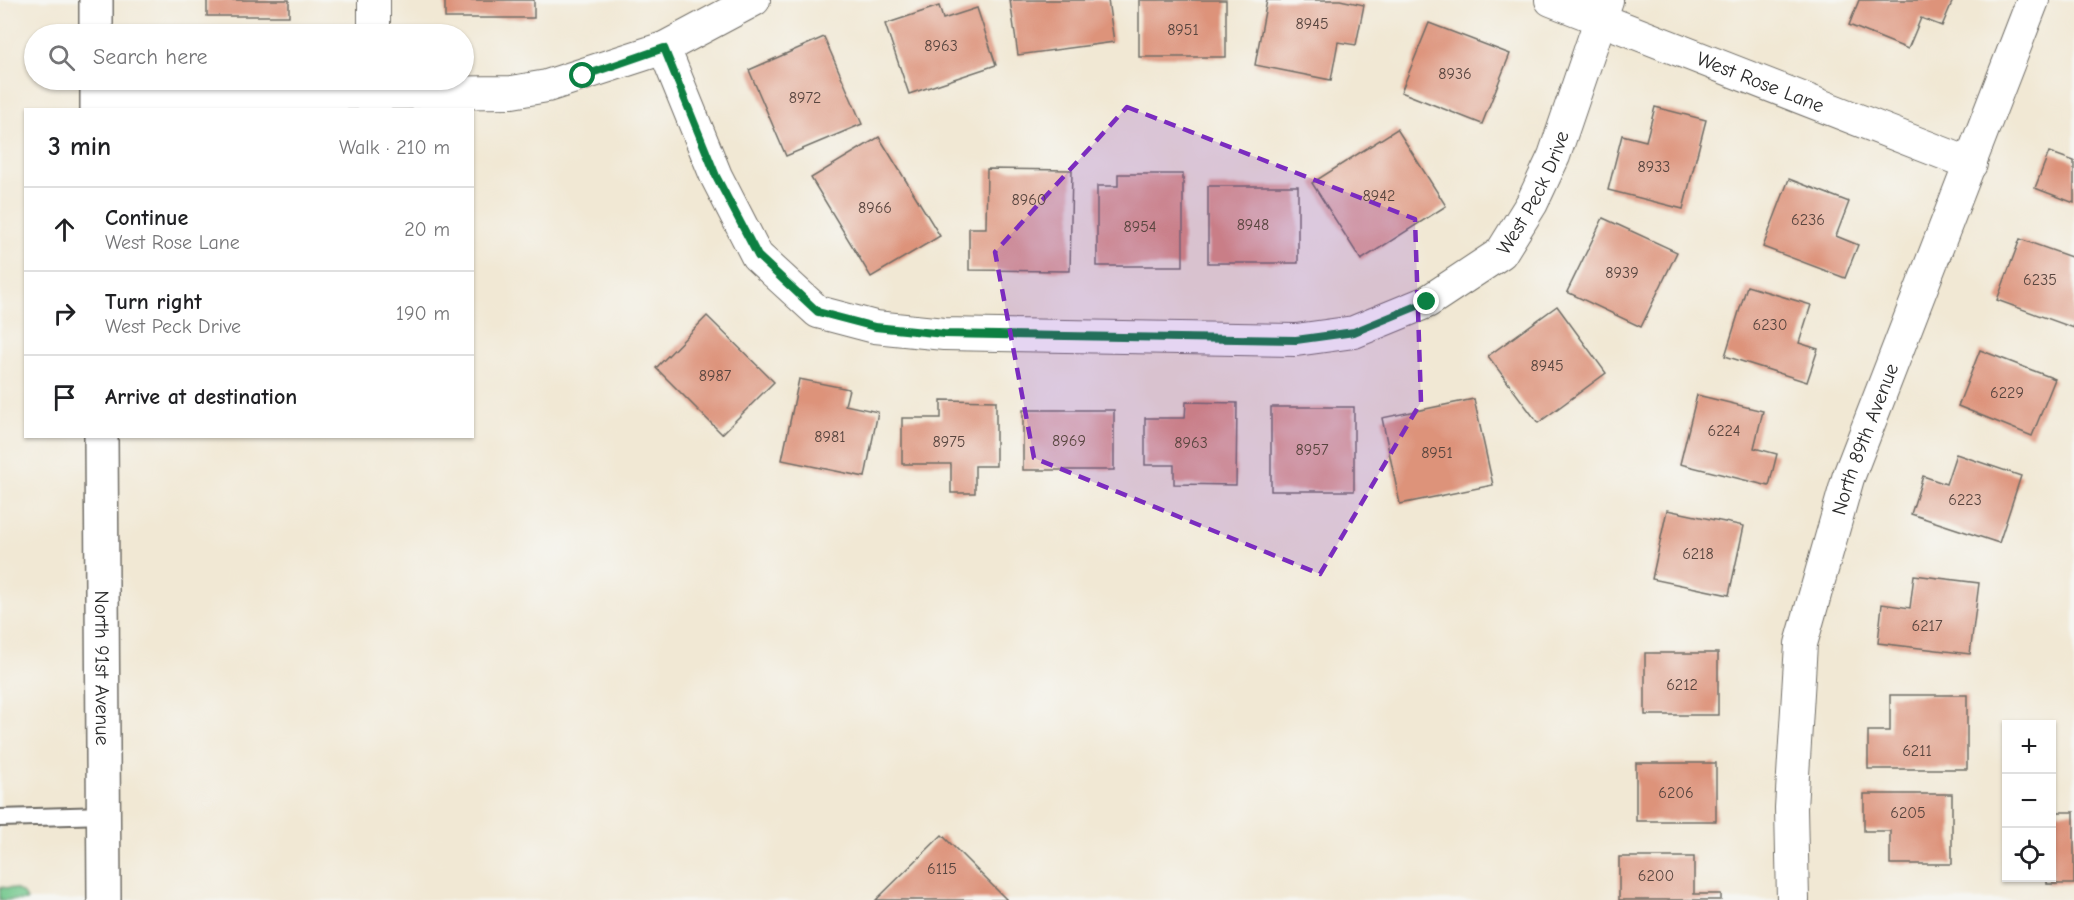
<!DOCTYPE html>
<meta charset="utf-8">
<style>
:root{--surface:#fff;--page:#f2f2f2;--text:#202124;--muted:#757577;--line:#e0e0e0}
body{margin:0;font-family:"Comic Neue",sans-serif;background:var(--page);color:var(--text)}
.controls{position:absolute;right:18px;bottom:18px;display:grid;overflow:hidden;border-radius:0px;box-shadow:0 2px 4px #0004}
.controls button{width:54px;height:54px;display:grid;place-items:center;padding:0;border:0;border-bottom:2px solid var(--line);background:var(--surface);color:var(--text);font:30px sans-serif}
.stop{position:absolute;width:18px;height:18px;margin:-14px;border:4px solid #0b8043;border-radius:50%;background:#fff}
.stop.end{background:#0b8043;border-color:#fff;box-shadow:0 2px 6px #0008}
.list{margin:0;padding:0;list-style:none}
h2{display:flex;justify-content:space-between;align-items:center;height:78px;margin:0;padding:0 24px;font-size:26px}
h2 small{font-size:20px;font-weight:400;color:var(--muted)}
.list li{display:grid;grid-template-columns:39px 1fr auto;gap:18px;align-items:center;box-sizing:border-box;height:84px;padding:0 24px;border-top:2px solid var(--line)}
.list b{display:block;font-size:22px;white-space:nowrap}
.list p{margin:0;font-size:20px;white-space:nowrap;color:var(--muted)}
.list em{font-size:20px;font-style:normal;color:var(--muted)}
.icon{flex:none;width:33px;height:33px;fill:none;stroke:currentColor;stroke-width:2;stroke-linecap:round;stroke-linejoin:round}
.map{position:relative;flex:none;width:2074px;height:900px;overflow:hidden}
.search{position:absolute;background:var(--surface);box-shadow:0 2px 4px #0004;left:24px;top:24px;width:450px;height:66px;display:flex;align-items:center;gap:15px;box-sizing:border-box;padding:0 21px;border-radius:33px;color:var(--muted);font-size:22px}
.panel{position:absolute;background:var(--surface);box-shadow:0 2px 4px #0004;left:24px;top:108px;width:450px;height:330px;border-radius:0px}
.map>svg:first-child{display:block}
.green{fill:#72c78c;stroke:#4e795c;stroke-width:1.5}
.building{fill:#dd937a}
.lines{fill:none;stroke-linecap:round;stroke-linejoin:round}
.service-casing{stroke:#706d66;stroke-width:20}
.minor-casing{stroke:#706d66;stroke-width:34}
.secondary-casing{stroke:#706d66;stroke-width:36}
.service{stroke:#fff;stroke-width:16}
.minor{stroke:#fff;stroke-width:32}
.secondary{stroke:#fff;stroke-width:33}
.route{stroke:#0b8043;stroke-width:8}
.marked{fill:#7b2cbf;fill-opacity:0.2;stroke:#7b2cbf;stroke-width:4.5;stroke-dasharray:12 8;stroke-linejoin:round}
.labels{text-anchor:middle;stroke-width:4.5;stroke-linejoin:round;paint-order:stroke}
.number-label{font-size:16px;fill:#58453f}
.street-label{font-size:20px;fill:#2b2b2b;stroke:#f6f6f2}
</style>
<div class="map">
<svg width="2074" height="900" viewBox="0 0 2074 900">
<rect width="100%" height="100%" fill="#f6f6f2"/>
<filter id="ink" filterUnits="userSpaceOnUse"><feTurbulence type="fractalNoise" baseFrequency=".0167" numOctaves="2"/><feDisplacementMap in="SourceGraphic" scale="12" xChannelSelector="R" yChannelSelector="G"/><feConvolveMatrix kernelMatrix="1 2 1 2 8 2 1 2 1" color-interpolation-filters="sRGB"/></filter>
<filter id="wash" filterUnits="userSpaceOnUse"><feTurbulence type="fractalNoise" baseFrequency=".008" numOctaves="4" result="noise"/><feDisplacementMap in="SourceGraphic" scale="24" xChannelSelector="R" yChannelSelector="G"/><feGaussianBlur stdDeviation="1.35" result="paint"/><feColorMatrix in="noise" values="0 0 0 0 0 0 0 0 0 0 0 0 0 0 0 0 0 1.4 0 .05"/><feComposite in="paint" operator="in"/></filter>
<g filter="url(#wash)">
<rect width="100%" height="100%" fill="#f1e8d4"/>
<path class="green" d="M0 887C12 888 21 888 27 900H0Z"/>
<g id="blocks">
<g class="building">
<rect x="207" y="0" width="82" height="16"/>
<rect x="445" y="0" width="89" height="18"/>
<polygon points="1010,0 1108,0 1114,42 1018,55"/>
<rect x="1139" y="0" width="87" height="57"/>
<polygon points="1267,0 1340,0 1364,5 1356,45 1338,42 1331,80 1255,65"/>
<polygon points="1859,0 1953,0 1942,26 1921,18 1908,49 1849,25"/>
<polygon points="939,6 943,19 977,8 996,65 909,94 885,24"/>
<polygon points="1429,23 1510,54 1482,124 1401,92"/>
<polygon points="824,37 862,124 786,156 749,70"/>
<polygon points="1655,107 1706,120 1683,209 1608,190 1622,135 1646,141"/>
<polygon points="1397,129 1446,206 1361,260 1312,183"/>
<polygon points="879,137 940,236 871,277 811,178"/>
<polygon points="2049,152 2074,161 2074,203 2035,188"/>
<polygon points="987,169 1072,170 1070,271 969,270 969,228 986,228"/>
<polygon points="1118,174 1183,174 1183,266 1097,266 1097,186 1118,186"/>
<polygon points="1789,179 1849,202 1836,236 1858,245 1845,278 1763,247"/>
<rect x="1208" y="186" width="90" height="77"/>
<polygon points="1603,218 1677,252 1641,327 1567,292"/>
<polygon points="2020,239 2074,258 2074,328 1997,300"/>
<polygon points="1747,286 1811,305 1799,343 1818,349 1807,382 1725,356"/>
<polygon points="1557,306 1606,373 1538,423 1488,356"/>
<polygon points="707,316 774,382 722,434 656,368"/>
<polygon points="1980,350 2055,379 2032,436 1958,406"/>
<polygon points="799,379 849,389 845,405 878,412 865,477 782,460"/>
<polygon points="1697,395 1763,411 1754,448 1777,454 1769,486 1680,464"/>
<polygon points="1474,399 1493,485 1400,504 1382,418"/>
<polygon points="941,400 996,401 996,466 975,466 975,493 951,493 951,464 902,464 902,418 941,418"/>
<polygon points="1186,402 1237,403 1236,485 1174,484 1174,465 1145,465 1145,418 1185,418"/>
<rect x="1271" y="407" width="83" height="84"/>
<rect x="1023" y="410" width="91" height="60"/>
<polygon points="1956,454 2021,476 1999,543 1911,514 1923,476 1946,484"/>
<polygon points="1667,510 1744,526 1729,595 1652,579"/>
<polygon points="1914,575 1979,583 1970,654 1878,643 1882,604 1910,608"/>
<rect x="1645" y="653" width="73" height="62"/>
<polygon points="1890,695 1967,695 1967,769 1868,769 1868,731 1890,731"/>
<rect x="1636" y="763" width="80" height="58"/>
<polygon points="1864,794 1952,794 1952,864 1890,864 1890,831 1864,831"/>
<polygon points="2052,812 2074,812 2074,884 2047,884 2047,878 2052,878"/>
<polygon points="942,835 1007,900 876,900"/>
<polygon points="1619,857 1694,857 1694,894 1721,894 1721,900 1619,900"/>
</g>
</g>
</g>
<g filter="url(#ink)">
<use href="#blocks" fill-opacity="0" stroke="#706d66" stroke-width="1.5"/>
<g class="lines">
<g class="service-casing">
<polyline id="service" points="0,818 105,815"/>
</g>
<g class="minor-casing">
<g id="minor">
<polyline points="374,0 374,34"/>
<path id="s1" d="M1551 0 1971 164"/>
<path id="s2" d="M664 48 716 176 757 256 818 312 875 327 944 334 1296 340 1354 332 1427 302 1501 253 1532 203 1554 156 1607 0"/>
<polyline points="97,96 512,92 547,86 664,48 754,0"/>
<path id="s3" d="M1793 900 1791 808 1801 644 1848 478 2033 0"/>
</g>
</g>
<g class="secondary-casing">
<g id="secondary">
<polyline points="96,0 96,34"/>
<polyline points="97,80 97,110"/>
<path id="s4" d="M101 436 104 900"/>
</g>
</g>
<use href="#service" class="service"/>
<use href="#minor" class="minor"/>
<use href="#secondary" class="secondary"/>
</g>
</g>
<g class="lines" filter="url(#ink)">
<polyline class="route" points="583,76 664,48 716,176 758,256 818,312 875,327 944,334 1296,340 1354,332 1427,302"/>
</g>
<path class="marked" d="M1127 107 1415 219 1421 402 1320 574 1034 458 995 252Z"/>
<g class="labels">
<g class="number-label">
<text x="1312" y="29">8945</text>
<text x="1183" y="35">8951</text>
<text x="941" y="51">8963</text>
<text x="1455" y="79">8936</text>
<text x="805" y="103">8972</text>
<text x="1654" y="172">8933</text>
<text x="1379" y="201">8942</text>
<text x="1029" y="205">8960</text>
<text x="875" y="213">8966</text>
<text x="1808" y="225">6236</text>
<text x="1253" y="230">8948</text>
<text x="1140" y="232">8954</text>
<text x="1622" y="278">8939</text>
<text x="2040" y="285">6235</text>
<text x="1770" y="330">6230</text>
<text x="1547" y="371">8945</text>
<text x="715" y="381">8987</text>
<text x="2007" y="398">6229</text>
<text x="1724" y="436">6224</text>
<text x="830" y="442">8981</text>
<text x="1069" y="446">8969</text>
<text x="949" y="447">8975</text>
<text x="1191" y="448">8963</text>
<text x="1312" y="455">8957</text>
<text x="1437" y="458">8951</text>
<text x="1965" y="505">6223</text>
<text x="1698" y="559">6218</text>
<text x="1927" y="631">6217</text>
<text x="1682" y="690">6212</text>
<text x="1917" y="756">6211</text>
<text x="1676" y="798">6206</text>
<text x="1908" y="818">6205</text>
<text x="942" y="874">6115</text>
<text x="1656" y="881">6200</text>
</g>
<g class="street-label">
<text dy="7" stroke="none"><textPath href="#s1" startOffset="225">West Rose Lane</textPath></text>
<text dy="7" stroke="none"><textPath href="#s2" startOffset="1086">West Peck Drive</textPath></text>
<text dy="7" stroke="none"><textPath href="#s3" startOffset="471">North 89th Avenue</textPath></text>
<text dy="7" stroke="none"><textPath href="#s4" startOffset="232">North 91st Avenue</textPath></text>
</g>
</g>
</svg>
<div class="controls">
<button>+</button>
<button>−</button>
<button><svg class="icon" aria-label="locate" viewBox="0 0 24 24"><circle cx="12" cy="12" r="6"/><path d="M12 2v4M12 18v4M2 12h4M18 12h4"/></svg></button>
</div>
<div class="stop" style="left:583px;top:76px"></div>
<div class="stop end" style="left:1427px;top:302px"></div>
<div class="search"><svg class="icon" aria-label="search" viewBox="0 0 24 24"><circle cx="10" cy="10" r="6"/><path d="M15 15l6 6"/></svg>Search here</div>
<section class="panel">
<h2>3 min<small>Walk · 210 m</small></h2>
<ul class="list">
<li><svg class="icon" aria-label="ahead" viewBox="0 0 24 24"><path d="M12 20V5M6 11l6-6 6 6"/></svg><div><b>Continue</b><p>West Rose Lane</p></div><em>20 m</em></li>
<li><svg class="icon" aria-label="right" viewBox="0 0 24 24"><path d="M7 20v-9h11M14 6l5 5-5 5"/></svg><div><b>Turn right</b><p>West Peck Drive</p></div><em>190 m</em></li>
<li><svg class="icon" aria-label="arrive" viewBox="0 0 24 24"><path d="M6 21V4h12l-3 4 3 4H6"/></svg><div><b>Arrive at destination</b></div></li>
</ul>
</section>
</div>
